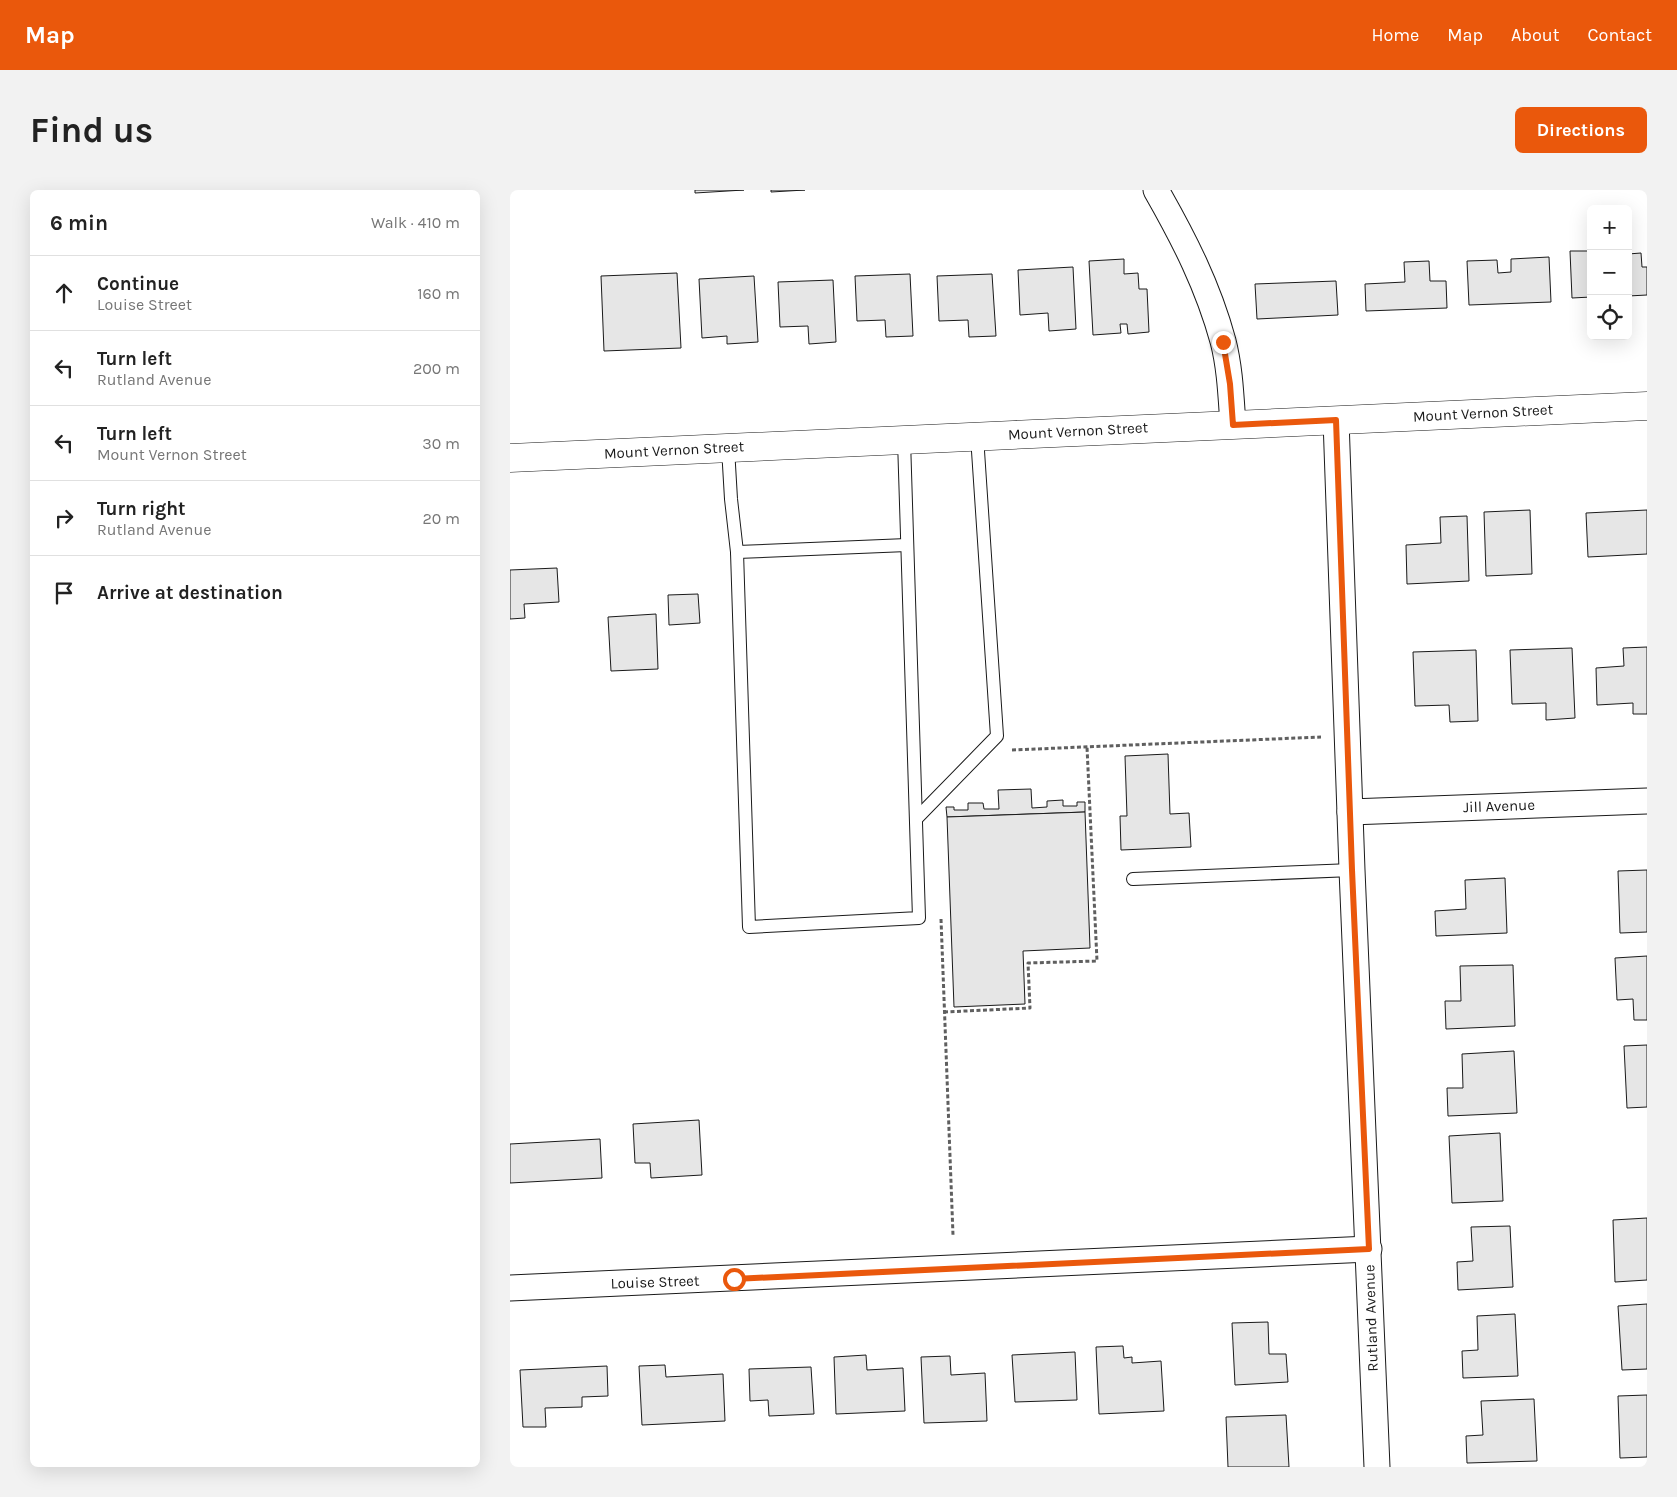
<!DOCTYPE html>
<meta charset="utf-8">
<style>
:root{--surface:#fff;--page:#f2f2f2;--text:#222;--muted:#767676;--line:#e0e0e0;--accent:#ea580c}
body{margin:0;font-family:Karla,sans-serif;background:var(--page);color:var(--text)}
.controls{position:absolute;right:15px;top:15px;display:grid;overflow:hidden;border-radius:8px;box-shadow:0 5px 20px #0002}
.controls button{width:45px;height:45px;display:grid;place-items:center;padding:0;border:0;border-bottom:1px solid var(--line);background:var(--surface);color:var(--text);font:25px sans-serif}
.stop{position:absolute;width:15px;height:15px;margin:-11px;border:4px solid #ea580c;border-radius:50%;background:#fff}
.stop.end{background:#ea580c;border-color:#fff;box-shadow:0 1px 5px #0008}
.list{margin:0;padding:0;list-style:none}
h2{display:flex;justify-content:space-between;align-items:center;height:65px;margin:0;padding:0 20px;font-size:21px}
h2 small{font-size:16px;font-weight:400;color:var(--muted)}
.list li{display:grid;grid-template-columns:32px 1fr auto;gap:15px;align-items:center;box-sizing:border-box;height:75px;padding:0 20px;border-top:1px solid var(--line)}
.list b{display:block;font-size:19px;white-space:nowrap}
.list p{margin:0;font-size:16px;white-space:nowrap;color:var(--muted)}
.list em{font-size:16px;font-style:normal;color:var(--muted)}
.icon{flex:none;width:28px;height:28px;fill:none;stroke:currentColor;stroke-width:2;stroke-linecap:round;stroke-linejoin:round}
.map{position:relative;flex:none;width:1137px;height:1277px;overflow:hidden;border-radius:8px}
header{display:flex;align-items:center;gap:30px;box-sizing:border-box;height:70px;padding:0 25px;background:var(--accent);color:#fff}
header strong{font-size:24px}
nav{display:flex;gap:28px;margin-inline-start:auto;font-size:18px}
.intro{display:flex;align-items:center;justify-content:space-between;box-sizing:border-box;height:120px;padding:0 30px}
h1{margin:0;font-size:35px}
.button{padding:12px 22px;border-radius:8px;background:var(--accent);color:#fff;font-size:18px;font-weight:700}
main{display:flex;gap:30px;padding:0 30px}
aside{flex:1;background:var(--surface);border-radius:8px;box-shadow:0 5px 20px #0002}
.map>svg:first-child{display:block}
.building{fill:#e6e6e6;stroke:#1a1a1a}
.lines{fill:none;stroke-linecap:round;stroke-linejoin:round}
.service-casing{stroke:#1a1a1a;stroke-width:14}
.minor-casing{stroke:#1a1a1a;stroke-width:27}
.tertiary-casing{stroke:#1a1a1a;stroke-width:29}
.path{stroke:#5f5f5f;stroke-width:3;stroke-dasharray:4 2.5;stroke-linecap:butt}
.service{stroke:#fff;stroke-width:12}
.minor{stroke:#fff;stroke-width:25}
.tertiary{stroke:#fff;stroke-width:28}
.route{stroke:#ea580c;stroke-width:6}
.labels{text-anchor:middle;stroke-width:4;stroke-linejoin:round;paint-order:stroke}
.street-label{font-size:15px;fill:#1a1a1a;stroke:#fff}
</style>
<header>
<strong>Map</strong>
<nav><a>Home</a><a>Map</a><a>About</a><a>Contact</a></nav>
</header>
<div class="intro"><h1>Find us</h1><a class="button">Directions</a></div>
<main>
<aside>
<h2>6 min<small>Walk · 410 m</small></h2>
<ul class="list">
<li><svg class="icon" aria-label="ahead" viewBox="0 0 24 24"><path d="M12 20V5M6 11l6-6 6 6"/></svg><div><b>Continue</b><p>Louise Street</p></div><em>160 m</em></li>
<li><svg class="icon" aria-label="left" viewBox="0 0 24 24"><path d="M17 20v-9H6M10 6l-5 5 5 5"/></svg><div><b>Turn left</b><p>Rutland Avenue</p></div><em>200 m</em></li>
<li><svg class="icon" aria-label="left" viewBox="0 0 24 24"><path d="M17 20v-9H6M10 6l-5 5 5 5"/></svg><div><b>Turn left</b><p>Mount Vernon Street</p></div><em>30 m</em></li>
<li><svg class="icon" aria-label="right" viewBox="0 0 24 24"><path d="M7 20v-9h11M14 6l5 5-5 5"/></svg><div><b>Turn right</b><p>Rutland Avenue</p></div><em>20 m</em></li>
<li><svg class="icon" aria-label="arrive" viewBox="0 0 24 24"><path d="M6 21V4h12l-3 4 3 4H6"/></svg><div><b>Arrive at destination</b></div></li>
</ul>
</aside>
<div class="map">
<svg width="1137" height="1277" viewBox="0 0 1137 1277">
<rect width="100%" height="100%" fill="#fff"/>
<g class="building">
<polygon points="185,0 234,0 185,3"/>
<polygon points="261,0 295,0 261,2"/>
<polygon points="1060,61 1081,61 1081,107 1062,108"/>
<polygon points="1131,63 1132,77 1137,77 1137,105 1118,106 1118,64"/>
<polygon points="1039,67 1041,112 959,115 957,71 987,70 988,83 1001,82 1001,69"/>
<polygon points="614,69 614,84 628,83 629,99 637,99 639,142 618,144 617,134 610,134 611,143 583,145 579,71"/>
<polygon points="919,71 920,91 936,91 937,118 856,121 855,94 895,92 894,72"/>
<polygon points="563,77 566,139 539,141 538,123 510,125 508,80"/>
<polygon points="167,83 171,158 94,161 91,86"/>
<polygon points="400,84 403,146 376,147 375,130 347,131 345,86"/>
<polygon points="482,84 486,146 459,147 458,130 429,131 427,86"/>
<polygon points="244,86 248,152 217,154 217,146 192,148 189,89"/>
<polygon points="323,90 326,152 299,154 298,136 270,137 268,92"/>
<polygon points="826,91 828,125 747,129 745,94"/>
<polygon points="1020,320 1022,384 976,386 974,322"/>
<polygon points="1137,320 1137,364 1078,367 1076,323"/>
<polygon points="957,326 959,391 897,394 896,355 931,353 930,327"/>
<polygon points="47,378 49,412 14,414 15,428 0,429 0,380"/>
<polygon points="188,404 190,433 159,435 158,405"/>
<polygon points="146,424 148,479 101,481 98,427"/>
<polygon points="1137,457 1137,524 1123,524 1123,513 1087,515 1086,478 1114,476 1113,458"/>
<polygon points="1062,458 1065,528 1036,530 1036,513 1002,514 1000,460"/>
<polygon points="966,460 968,531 940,532 939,515 905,516 903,462"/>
<polygon points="658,564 660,624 679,623 681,657 611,660 610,626 617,626 615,566"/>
<polygon points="521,599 522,618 537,617 537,611 553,610 553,616 567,616 567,612 575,612 575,622 437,627 436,617 444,617 444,620 458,620 458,613 473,613 474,619 489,619 488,600"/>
<polygon points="575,622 580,758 513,761 515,814 444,817 437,627"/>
<polygon points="1137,680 1137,742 1110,743 1108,681"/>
<polygon points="995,688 997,743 926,746 925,721 956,719 955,690"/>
<polygon points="1137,766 1137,830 1124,830 1123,809 1107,810 1105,768"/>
<polygon points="1003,775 1005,836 936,839 935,811 951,811 950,776"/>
<polygon points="1137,855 1137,917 1117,918 1114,856"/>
<polygon points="1004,861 1007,923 938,926 937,898 953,898 952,864"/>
<polygon points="189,930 192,985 141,988 140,973 125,973 123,934"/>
<polygon points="990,943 993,1011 942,1013 939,946"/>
<polygon points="90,949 92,988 0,993 0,954"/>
<polygon points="1137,1028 1137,1090 1105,1092 1103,1030"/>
<polygon points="1000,1036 1003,1097 948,1100 947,1072 963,1071 961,1037"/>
<polygon points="1137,1114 1137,1179 1112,1180 1108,1116"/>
<polygon points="1005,1124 1008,1186 953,1188 952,1161 968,1160 967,1126"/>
<polygon points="758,1132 759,1164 776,1164 778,1192 725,1195 722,1133"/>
<polygon points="613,1156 614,1168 622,1167 622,1173 651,1171 654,1221 589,1224 586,1157"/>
<polygon points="565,1162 567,1210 505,1212 502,1165"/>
<polygon points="356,1165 357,1180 393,1178 395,1221 326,1224 324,1167"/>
<polygon points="440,1166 441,1185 475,1183 477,1231 414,1233 411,1167"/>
<polygon points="155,1175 156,1187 213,1184 215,1231 132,1235 129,1176"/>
<polygon points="97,1176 98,1206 72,1207 72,1217 35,1218 36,1237 13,1237 10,1180"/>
<polygon points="301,1177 304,1224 259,1226 258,1210 240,1211 239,1179"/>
<polygon points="1137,1205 1137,1267 1110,1268 1108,1206"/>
<polygon points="1024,1209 1027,1271 957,1273 956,1246 973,1245 971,1211"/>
<polygon points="776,1225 779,1277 718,1277 716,1227"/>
</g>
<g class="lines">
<g class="service-casing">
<g id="service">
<polyline points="218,258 221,309 227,362 239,737 409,728 394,250"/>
<polyline points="227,362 397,355"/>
<polyline points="406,629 487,546 467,246"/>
<polyline points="623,689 842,680"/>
</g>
</g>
<g class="minor-casing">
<g id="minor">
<path d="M646 0C674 49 698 96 713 151 720 178 721 207 723 235"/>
<polyline points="826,230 842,680 867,1277"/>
<polyline points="840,622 1137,611"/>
<polyline points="0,1098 859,1059"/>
</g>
</g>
<g class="tertiary-casing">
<polyline id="tertiary" points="0,268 1137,216"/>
</g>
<g class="path">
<polyline points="502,560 811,547"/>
<polyline points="431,729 443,1045"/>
<polyline points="434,822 520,818 518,773 587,771 577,557"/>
</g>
<use href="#service" class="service"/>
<use href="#minor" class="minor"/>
<use href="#tertiary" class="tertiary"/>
</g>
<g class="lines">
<polyline class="route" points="224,1089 859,1059 842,680 826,230 723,235 720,194 713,152"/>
</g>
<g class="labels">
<g class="street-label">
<text transform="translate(973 223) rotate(-3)" y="5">Mount Vernon Street</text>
<text transform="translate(568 241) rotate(-3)" y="5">Mount Vernon Street</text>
<text transform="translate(164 260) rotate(-3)" y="5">Mount Vernon Street</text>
<text transform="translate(989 616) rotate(-2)" y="5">Jill Avenue</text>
<text transform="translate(145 1092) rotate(-2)" y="5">Louise Street</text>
<text transform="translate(861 1128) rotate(-92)" y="5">Rutland Avenue</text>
</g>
</g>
</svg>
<div class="controls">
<button>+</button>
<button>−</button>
<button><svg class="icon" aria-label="locate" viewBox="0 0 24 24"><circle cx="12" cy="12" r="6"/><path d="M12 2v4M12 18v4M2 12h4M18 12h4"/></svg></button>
</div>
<div class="stop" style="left:224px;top:1089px"></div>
<div class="stop end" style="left:713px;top:152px"></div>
</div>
</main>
